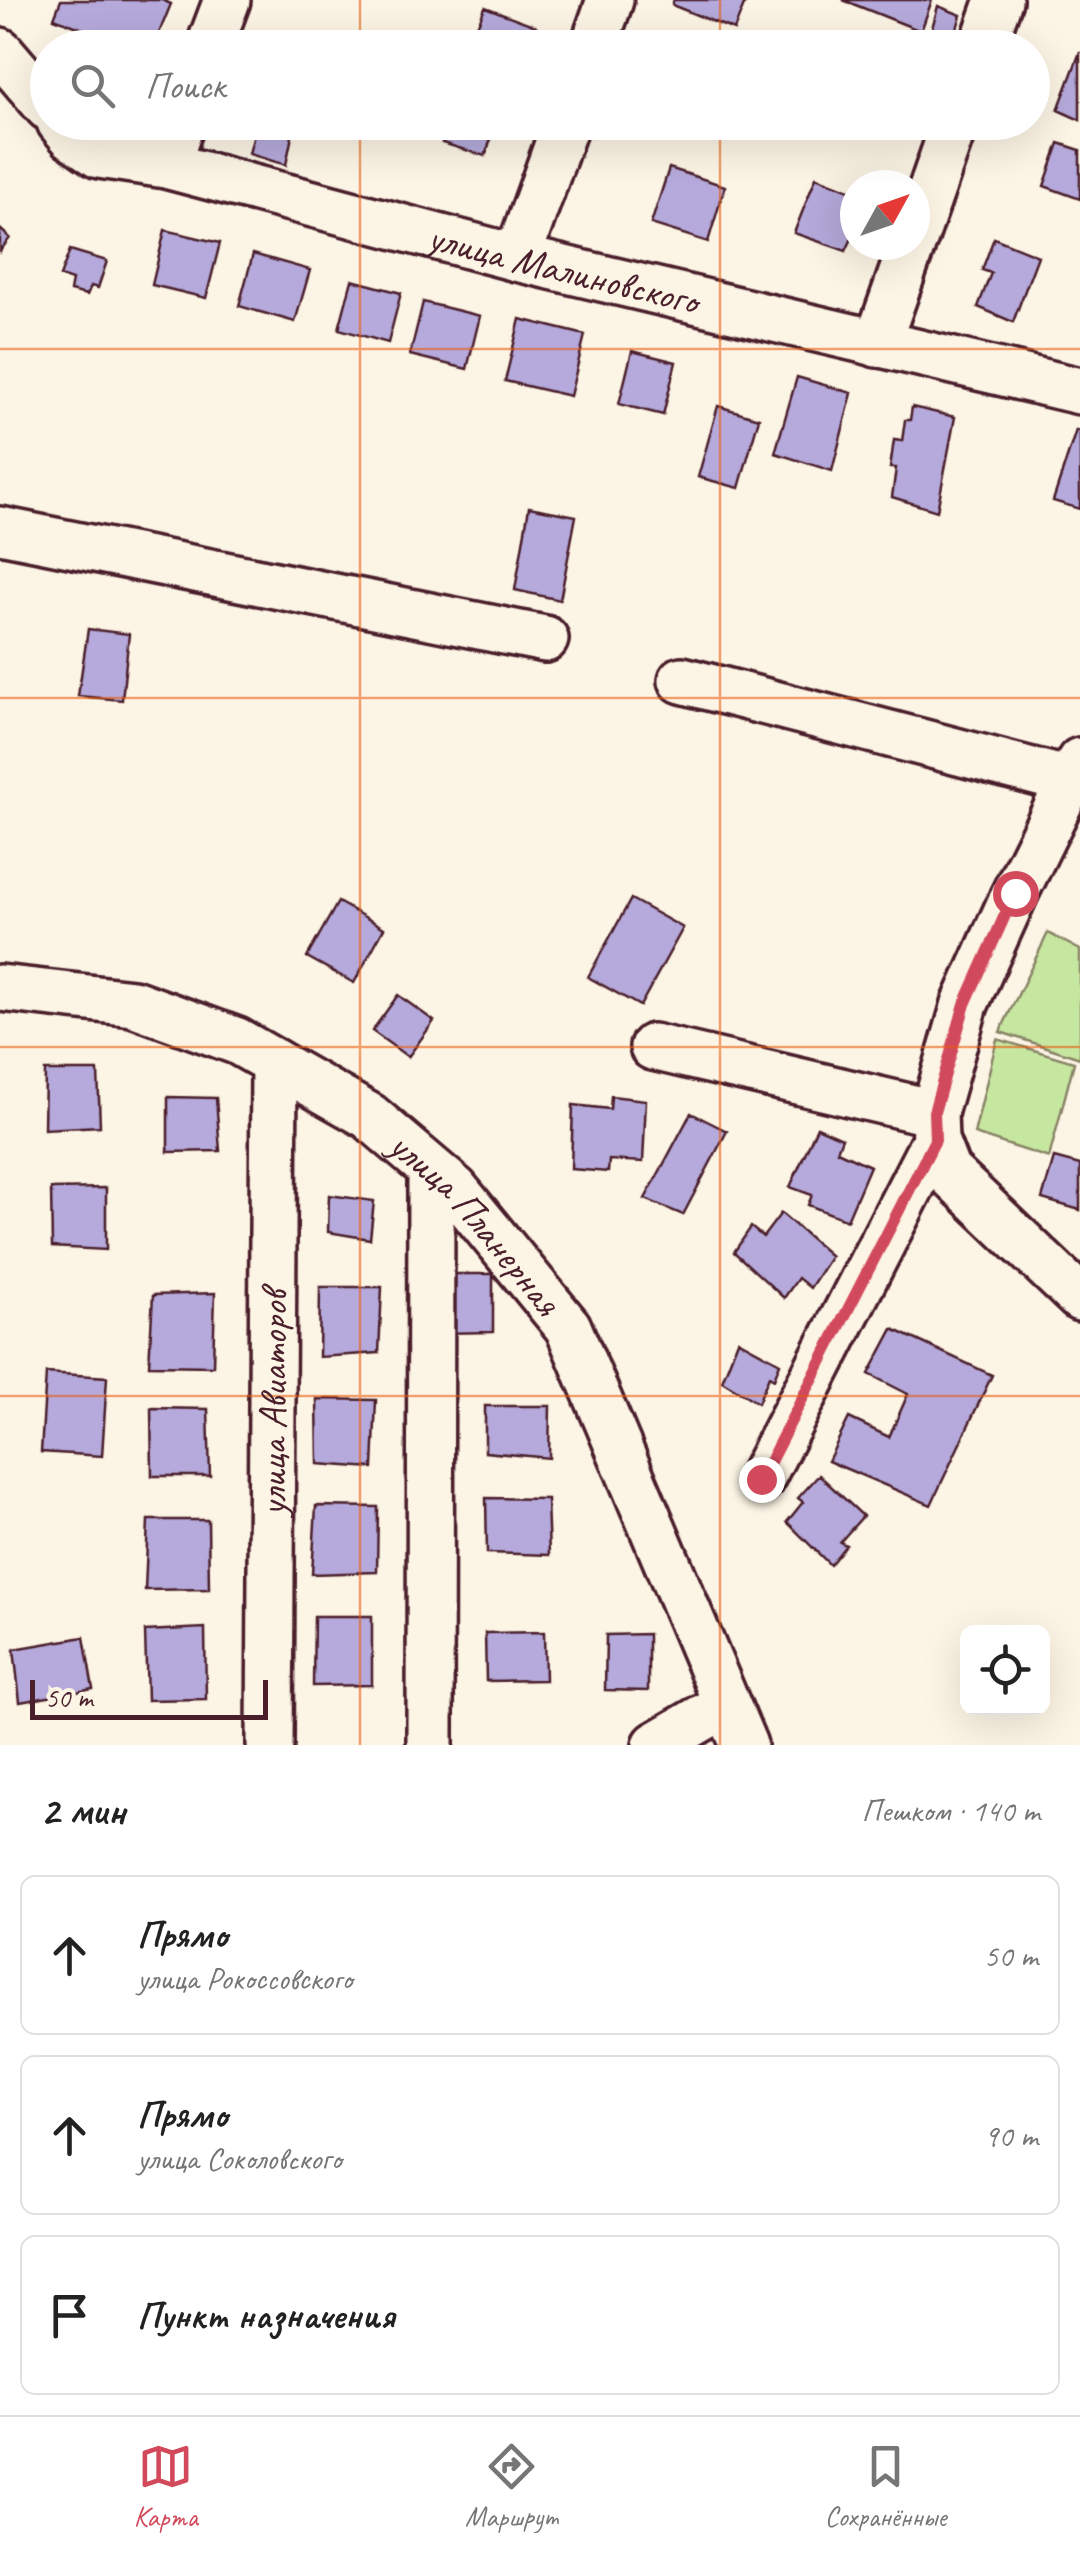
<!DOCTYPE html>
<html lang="ru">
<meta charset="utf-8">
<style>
:root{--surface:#fff;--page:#f2f2f2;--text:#222;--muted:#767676;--line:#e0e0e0;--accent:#d1495b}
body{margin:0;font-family:Caveat,sans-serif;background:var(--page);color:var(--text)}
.controls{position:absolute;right:30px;bottom:30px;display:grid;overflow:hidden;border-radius:15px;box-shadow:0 10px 40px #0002}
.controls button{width:90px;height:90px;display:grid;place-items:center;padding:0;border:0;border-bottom:2px solid var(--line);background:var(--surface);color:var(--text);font:50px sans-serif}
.compass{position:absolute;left:840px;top:170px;width:90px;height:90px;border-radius:50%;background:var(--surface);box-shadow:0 10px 40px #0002;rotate:50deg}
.scale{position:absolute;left:30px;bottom:25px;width:238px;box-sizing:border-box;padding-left:10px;border:5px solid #4a1f2b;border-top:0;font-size:28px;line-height:35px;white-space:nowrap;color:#4a1f2b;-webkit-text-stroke:8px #fcf5e5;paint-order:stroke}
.stop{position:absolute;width:30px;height:30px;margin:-22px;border:8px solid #d1495b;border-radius:50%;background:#fff}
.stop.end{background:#d1495b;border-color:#fff;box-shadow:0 2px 10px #0008}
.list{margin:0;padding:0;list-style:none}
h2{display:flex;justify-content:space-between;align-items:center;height:130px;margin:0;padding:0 40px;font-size:42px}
h2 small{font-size:32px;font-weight:400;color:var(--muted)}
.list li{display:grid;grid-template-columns:65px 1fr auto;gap:30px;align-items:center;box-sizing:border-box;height:160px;margin:0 20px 20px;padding:0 20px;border:2px solid var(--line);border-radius:15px}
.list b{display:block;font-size:38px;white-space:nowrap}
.list p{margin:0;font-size:32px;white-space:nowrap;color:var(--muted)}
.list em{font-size:32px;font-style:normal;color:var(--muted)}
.icon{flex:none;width:55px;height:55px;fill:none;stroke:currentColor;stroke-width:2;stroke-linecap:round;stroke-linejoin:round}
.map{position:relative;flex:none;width:1080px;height:1745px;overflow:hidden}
.search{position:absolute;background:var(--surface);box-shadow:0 10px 40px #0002;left:30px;right:30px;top:30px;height:110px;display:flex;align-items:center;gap:25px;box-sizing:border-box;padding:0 35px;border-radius:55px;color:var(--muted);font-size:38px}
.sheet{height:670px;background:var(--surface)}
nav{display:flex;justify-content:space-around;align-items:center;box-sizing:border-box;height:140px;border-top:2px solid var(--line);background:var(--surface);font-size:28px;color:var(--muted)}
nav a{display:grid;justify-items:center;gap:5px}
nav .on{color:var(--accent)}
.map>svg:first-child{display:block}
.green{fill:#c6e7a0;stroke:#888366;stroke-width:2.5}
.building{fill:#b5aadb;stroke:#4a1f2b;stroke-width:2.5}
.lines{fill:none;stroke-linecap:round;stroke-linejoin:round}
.minor-casing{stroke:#4a1f2b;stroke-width:52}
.minor{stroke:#fcf5e5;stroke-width:45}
.route{stroke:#d1495b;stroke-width:12}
.grid{fill:none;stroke:#e8590c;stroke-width:2.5;stroke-opacity:0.55}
.labels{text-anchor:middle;stroke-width:9;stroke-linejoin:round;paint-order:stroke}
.street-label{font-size:40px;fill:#4a1f2b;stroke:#fcf5e5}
</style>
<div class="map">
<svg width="1080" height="1745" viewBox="0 0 1080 1745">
<rect width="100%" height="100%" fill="#fcf5e5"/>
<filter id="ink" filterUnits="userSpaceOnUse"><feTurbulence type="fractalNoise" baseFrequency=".01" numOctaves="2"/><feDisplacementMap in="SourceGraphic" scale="20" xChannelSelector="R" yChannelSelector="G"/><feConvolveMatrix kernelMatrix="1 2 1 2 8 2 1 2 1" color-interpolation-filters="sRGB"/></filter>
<g filter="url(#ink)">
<g class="green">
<polygon points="1048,933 1080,950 1080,1058 1000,1032"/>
<polygon points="997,1039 1074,1062 1049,1158 974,1134"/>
</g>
<g class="building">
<polygon points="61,0 162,0 171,4 153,48 133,48 54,18"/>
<polygon points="674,0 746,0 734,30 672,5"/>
<polygon points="843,0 932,0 921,31"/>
<polygon points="938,6 961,15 952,45 930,36"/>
<polygon points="485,7 536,26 528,48 468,48"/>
<polygon points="279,37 312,48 275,48"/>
<polygon points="829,37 856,45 855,48 826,48"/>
<polygon points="1080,52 1080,120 1058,110"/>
<polygon points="257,122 293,131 286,165 249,154"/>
<polygon points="449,122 497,122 485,156 442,143"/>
<polygon points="645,122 695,122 687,140"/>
<polygon points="1059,143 1080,150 1080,199 1044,186"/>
<polygon points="669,168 725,186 708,242 651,224"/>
<polygon points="816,177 855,192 855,232 846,251 794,233"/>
<polygon points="0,229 10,238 0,251"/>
<polygon points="165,230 220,243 206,298 152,285"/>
<polygon points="994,238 1038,256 1013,322 978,307 991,273 982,270"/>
<polygon points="70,250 107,261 98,288 91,286 87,295 70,291 72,280 60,276"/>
<polygon points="253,254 310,270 295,322 239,306"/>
<polygon points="352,280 401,293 388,343 339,329"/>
<polygon points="423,302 480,316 467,369 410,355"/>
<polygon points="520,319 585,335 570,396 505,381"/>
<polygon points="632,351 676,362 663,415 619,404"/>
<polygon points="797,377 852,393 832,471 775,453"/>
<polygon points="718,406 759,418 739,488 698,477"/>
<polygon points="912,407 955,417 937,511 892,497 896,468 890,468 894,440 902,441 905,420 910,420"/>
<polygon points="1076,430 1080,431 1080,509 1053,501"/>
<polygon points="529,507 576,516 560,600 515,590"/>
<polygon points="88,629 129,634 122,700 78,696"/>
<polygon points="631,899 683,928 640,1006 588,977"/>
<polygon points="338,902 384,928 354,983 307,957"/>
<polygon points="398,995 434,1021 408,1057 372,1031"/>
<polygon points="45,1071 98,1071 100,1126 44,1129"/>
<polygon points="611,1096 646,1100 643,1162 609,1160 608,1172 571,1169 573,1105 610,1109"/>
<polygon points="168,1097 216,1098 220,1151 168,1152"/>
<polygon points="691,1113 727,1131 683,1215 645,1199"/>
<polygon points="817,1127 842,1138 837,1151 870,1166 847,1220 808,1205 812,1195 790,1187"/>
<polygon points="1054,1158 1080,1165 1080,1210 1042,1199"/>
<polygon points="106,1188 106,1250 52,1247 51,1189"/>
<polygon points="329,1195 374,1201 370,1239 328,1232"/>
<polygon points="781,1213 831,1256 810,1288 798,1278 784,1298 734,1252 751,1227 763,1237"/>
<polygon points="441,1274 493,1274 493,1332 439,1333"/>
<polygon points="320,1287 382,1287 379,1353 319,1357"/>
<polygon points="215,1293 213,1366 149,1365 153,1295"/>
<polygon points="893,1329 992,1375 931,1505 828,1461 849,1418 889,1437 908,1394 869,1374"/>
<polygon points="738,1340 780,1363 774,1379 769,1376 758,1403 722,1381"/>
<polygon points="46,1373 107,1377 102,1456 41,1452"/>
<polygon points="317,1399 376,1400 373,1468 318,1464"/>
<polygon points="485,1406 550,1406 549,1458 485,1452"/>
<polygon points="151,1408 208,1409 210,1476 152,1476"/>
<polygon points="819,1475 863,1516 840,1542 846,1545 830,1565 787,1522 803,1502 798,1498"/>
<polygon points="486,1498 547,1499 549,1555 487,1553"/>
<polygon points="316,1506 378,1507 377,1572 312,1574"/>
<polygon points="148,1520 208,1520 209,1589 145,1590"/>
<polygon points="314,1616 372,1616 372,1685 313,1686"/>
<polygon points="205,1628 206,1699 147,1700 145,1631"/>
<polygon points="544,1632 545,1680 486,1681 485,1633"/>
<polygon points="648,1634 648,1691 605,1690 606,1635"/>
<polygon points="84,1637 93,1689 20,1702 14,1649"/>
</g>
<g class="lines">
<g class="minor-casing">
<g id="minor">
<polyline points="209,48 227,0"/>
<polyline points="593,48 610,0"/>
<polyline points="982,48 999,0"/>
<polyline points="0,51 48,107"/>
<path id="s1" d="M60 122 72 136 99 155 166 165 517 258 1080 391"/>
<polyline points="166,165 182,122"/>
<polyline points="915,237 955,122"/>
<polyline points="517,258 566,122"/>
<polyline points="877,344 912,245"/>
<polyline points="0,530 545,639"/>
<polyline points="682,680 1070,781"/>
<path id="s2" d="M0 988 133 1003 237 1041 369 1116 455 1189 568 1327 744 1745"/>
<polyline points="653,1047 934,1113 935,1140 761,1479"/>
<polyline points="934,1113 965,1004 1015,893 1080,761"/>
<polyline points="935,1140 947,1171 1080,1298"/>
<path id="s3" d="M270 1745 274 1062"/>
<polyline points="430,1745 431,1170"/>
<polyline points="656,1745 726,1704"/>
</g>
</g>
<use href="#minor" class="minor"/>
</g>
</g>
<g class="lines" filter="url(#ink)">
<polyline class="route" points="761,1479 935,1140 934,1112 965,1004 1015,893"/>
</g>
<path class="grid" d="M360 0V48M720 0V48M360 122V1745M720 122V1745M0 349H1080M0 698H1080M0 1047H1080M0 1396H1080"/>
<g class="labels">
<g class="street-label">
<text dy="14" stroke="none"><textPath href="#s1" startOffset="530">улица Малиновского</textPath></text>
<text dy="14" stroke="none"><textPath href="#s2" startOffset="548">улица Планерная</textPath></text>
<text dy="14" stroke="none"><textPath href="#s3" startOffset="342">улица Авиаторов</textPath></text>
</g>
</g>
</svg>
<div class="controls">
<button><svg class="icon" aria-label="locate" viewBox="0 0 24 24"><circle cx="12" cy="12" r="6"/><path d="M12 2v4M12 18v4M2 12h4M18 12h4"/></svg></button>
</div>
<svg class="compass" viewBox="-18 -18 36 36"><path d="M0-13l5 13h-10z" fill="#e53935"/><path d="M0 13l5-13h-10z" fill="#767676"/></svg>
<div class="scale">50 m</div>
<div class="stop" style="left:1015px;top:893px"></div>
<div class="stop end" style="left:761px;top:1479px"></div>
<div class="search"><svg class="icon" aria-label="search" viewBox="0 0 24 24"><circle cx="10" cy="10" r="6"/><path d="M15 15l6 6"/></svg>Поиск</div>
</div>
<section class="sheet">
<h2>2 мин<small>Пешком · 140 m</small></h2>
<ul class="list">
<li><svg class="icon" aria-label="ahead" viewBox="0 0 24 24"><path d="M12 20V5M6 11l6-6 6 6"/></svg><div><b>Прямо</b><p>улица Рокоссовского</p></div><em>50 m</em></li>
<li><svg class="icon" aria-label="ahead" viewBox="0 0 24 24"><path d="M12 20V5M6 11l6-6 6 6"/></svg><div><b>Прямо</b><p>улица Соколовского</p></div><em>90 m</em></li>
<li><svg class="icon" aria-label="arrive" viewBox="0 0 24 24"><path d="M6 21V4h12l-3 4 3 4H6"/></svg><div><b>Пункт назначения</b></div></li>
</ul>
</section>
<nav>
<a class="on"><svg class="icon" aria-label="map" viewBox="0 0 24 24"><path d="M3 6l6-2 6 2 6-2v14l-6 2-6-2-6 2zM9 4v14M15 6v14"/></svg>Карта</a>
<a><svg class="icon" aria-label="directions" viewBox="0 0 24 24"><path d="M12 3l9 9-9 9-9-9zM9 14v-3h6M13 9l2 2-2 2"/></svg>Маршрут</a>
<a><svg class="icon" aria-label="saved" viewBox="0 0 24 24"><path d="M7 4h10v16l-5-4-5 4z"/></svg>Сохранённые</a>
</nav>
